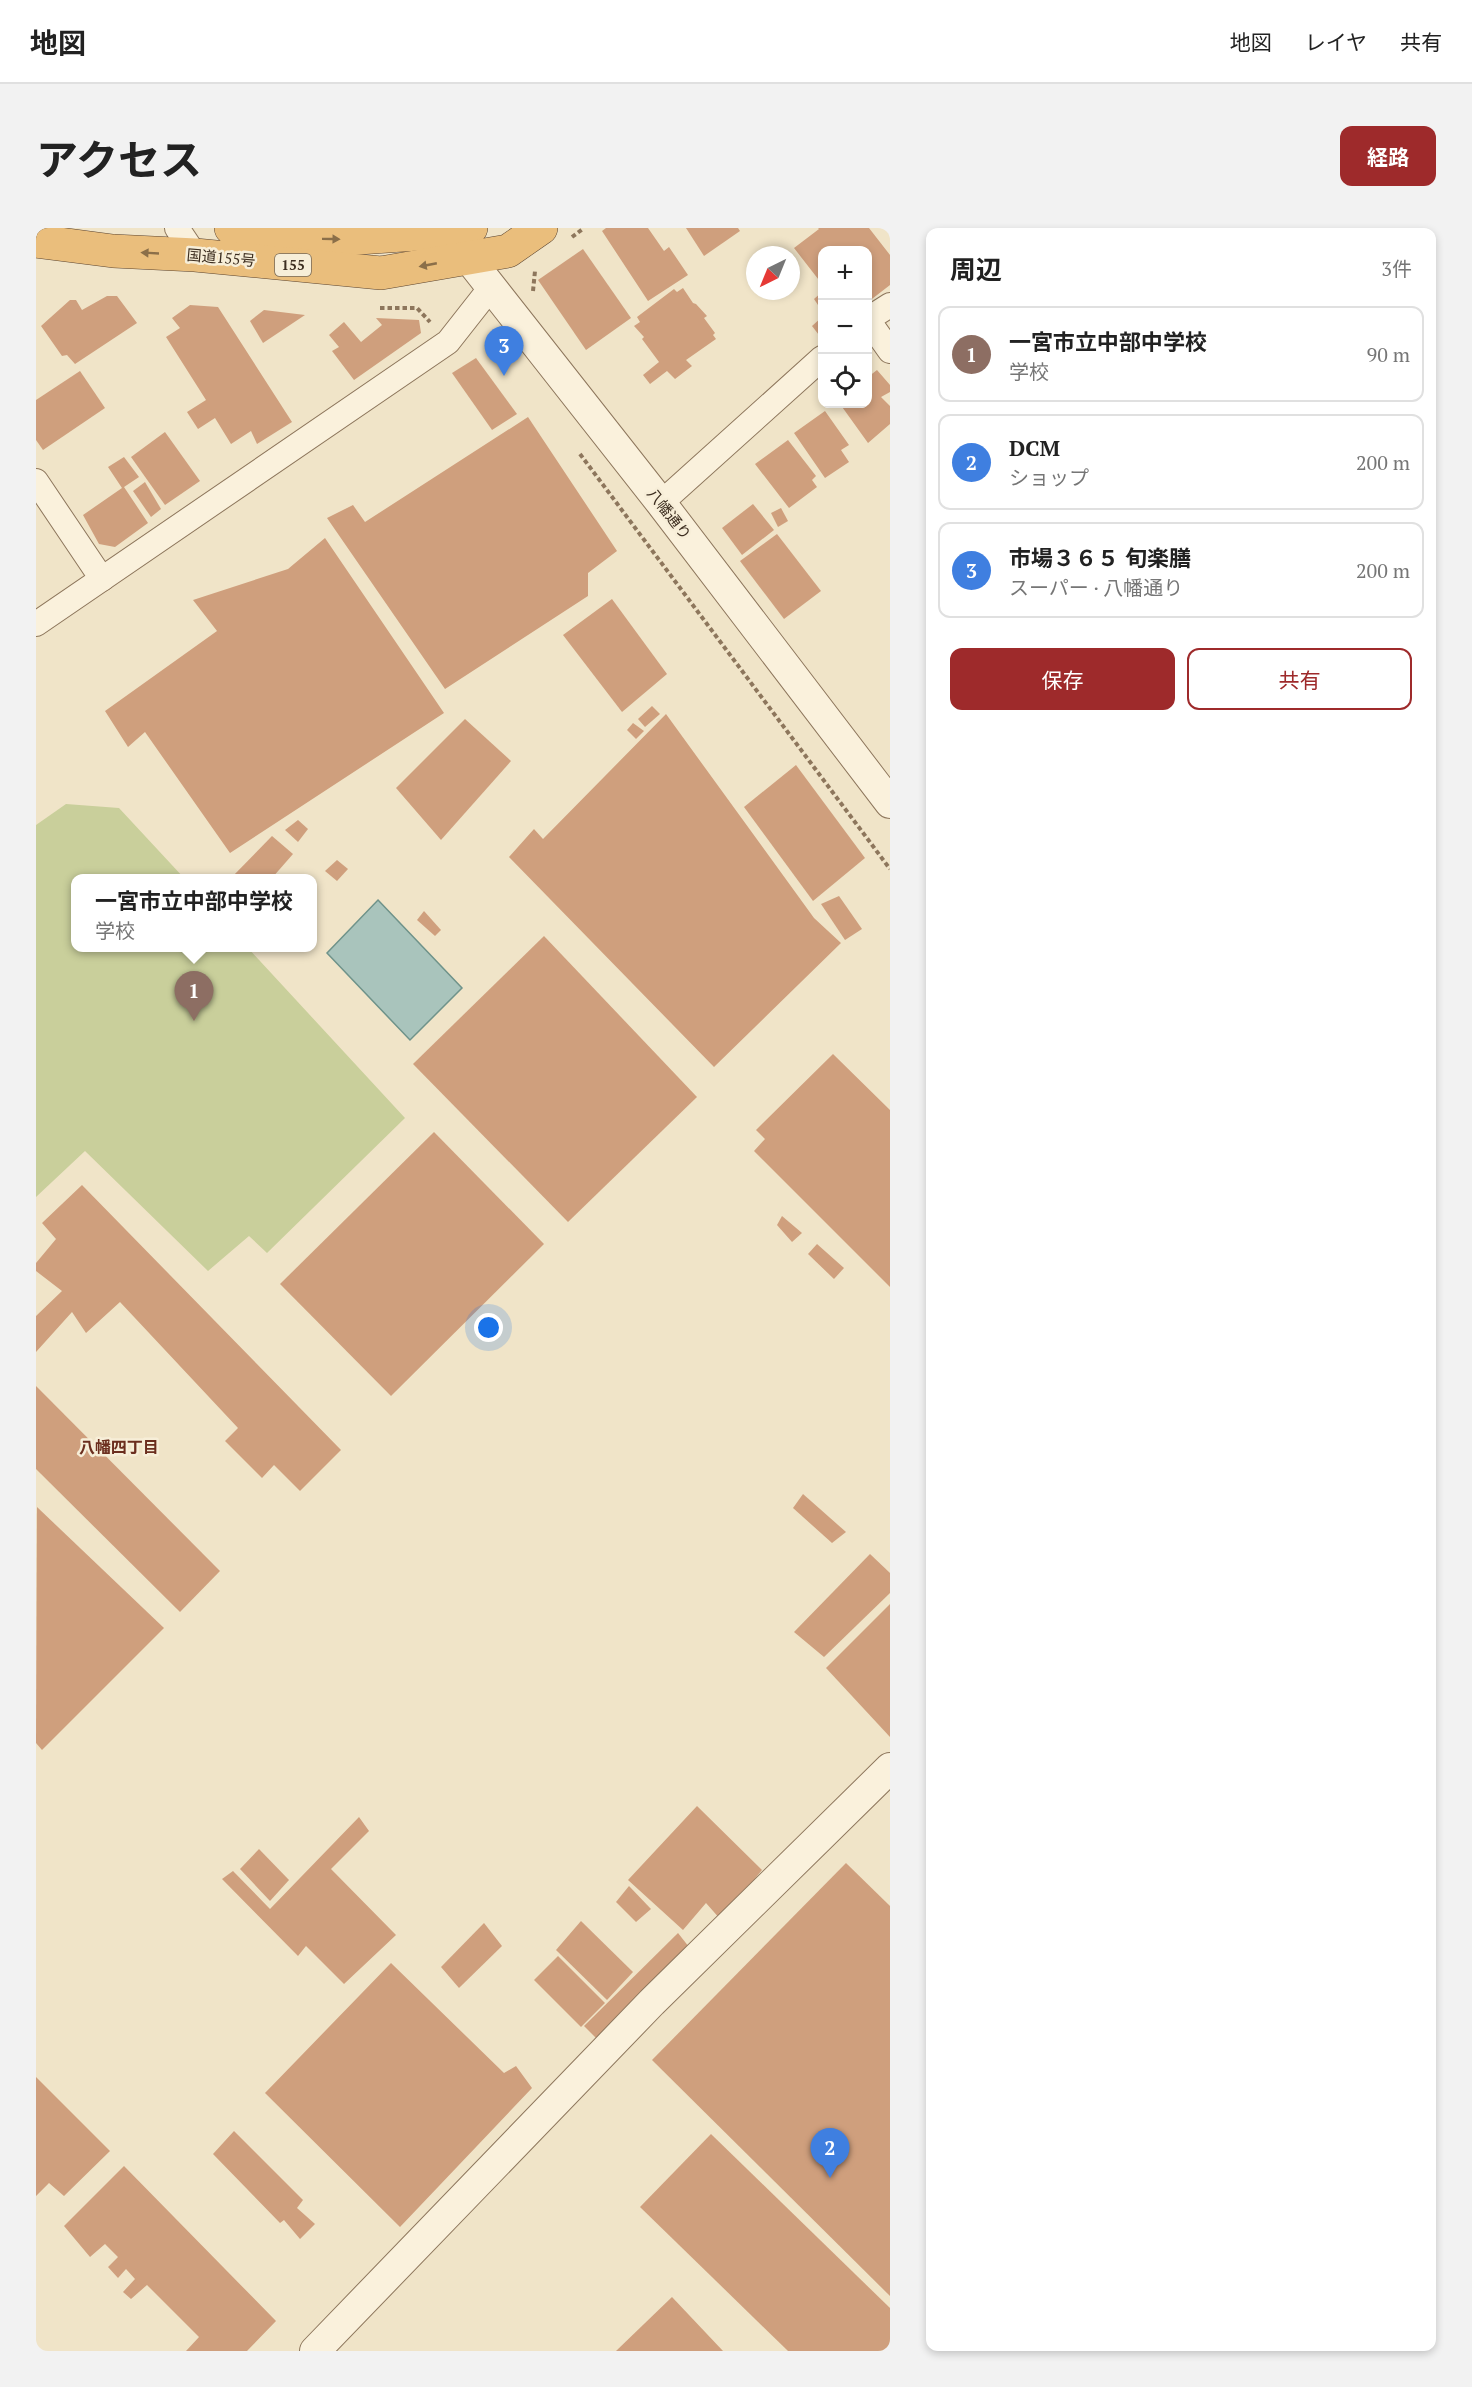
<!DOCTYPE html>
<html lang="ja">
<meta charset="utf-8">
<style>
:root{--surface:#fff;--page:#f2f2f2;--text:#222;--muted:#767676;--line:#e0e0e0;--accent:#9e2a2b}
body{margin:0;font-family:"PT Serif","Noto Sans JP",serif;background:var(--page);color:var(--text)}
.controls{position:absolute;right:18px;top:18px;display:grid;overflow:hidden;border-radius:12px;box-shadow:0 3px 9px #0003}
.controls button{width:54px;height:54px;display:grid;place-items:center;padding:0;border:0;border-bottom:2px solid var(--line);background:var(--surface);color:var(--text);font:30px sans-serif}
.compass{position:absolute;left:710px;top:18px;width:54px;height:54px;border-radius:50%;background:var(--surface);box-shadow:0 3px 9px #0003;rotate:223deg}
.you{position:absolute;left:453px;top:1100px;width:21px;height:21px;margin:-15px;border:4px solid #fff;border-radius:50%;background:#1a73e8;box-shadow:0 0 0 9px #1a73e833}
.badge{display:grid;place-items:center;width:39px;height:39px;border-radius:50%;background:var(--accent);color:#fff;font-size:20px;font-weight:700}
.pin{position:absolute;translate:-50% -50px;filter:drop-shadow(0 2px 3px #0008)}
.pin::after{content:'';position:absolute;top:32px;width:21px;height:18px;background:inherit;clip-path:polygon(0 0,100% 0,50% 100%)}
.popup{position:absolute;left:35px;top:646px;width:246px;height:78px;box-sizing:border-box;display:grid;place-content:center;border-radius:12px;background:var(--surface);filter:drop-shadow(0 2px 4px #0005);font-size:20px;white-space:nowrap;color:var(--muted)}
.popup b{font-size:22px;color:var(--text)}
.popup::after{content:'';position:absolute;left:50%;top:100%;margin-left:-12px;border:12px solid transparent;border-top-color:var(--surface)}
.list{margin:0;padding:0;list-style:none}
h2{display:flex;justify-content:space-between;align-items:center;height:78px;margin:0;padding:0 24px;font-size:26px}
h2 small{font-size:20px;font-weight:400;color:var(--muted)}
.list li{display:grid;grid-template-columns:39px 1fr auto;gap:18px;align-items:center;box-sizing:border-box;height:96px;margin:0 12px 12px;padding:0 12px;border:2px solid var(--line);border-radius:12px}
.list b{display:block;font-size:22px;white-space:nowrap}
.list p{margin:0;font-size:20px;white-space:nowrap;color:var(--muted)}
.list em{font-size:20px;font-style:normal;color:var(--muted)}
.actions{display:flex;gap:12px;padding:18px 24px}
.actions a{flex:1;padding:14px 0;border:2px solid var(--accent);border-radius:12px;text-align:center;font-size:21px;color:var(--accent)}
.actions .main{background:var(--accent);color:#fff}
.icon{flex:none;width:33px;height:33px;fill:none;stroke:currentColor;stroke-width:2;stroke-linecap:round;stroke-linejoin:round}
.map{position:relative;flex:none;width:854px;height:2123px;overflow:hidden;border-radius:12px}
header{display:flex;align-items:center;gap:36px;box-sizing:border-box;height:84px;padding:0 30px;background:var(--surface);border-bottom:2px solid var(--line)}
header strong{font-size:28px}
nav{display:flex;gap:33px;margin-inline-start:auto;font-size:21px}
.intro{display:flex;align-items:center;justify-content:space-between;box-sizing:border-box;height:144px;padding:0 36px}
h1{margin:0;font-size:42px}
.button{padding:15px 27px;border-radius:12px;background:var(--accent);color:#fff;font-size:21px;font-weight:700}
main{display:flex;gap:36px;padding:0 36px}
aside{flex:1;background:var(--surface);border-radius:12px;box-shadow:0 3px 9px #0003}
.map>svg:first-child{display:block}
.green{fill:#c9cf9b}
.water{fill:#a9c4bc;stroke:#6f938a;stroke-width:1.5}
.building{fill:#cf9f7d}
.lines{fill:none;stroke-linecap:round;stroke-linejoin:round}
.minor-casing{stroke:#8d765c;stroke-width:26}
.tertiary-casing{stroke:#8d765c;stroke-width:32}
.trunk-casing{stroke:#5b4430;stroke-width:34}
.path{stroke:#8d765c;stroke-width:4;stroke-dasharray:4.5 3;stroke-linecap:butt}
.minor{stroke:#faf1dc;stroke-width:24}
.tertiary{stroke:#faf1dc;stroke-width:30}
.trunk{stroke:#eabe7c;stroke-width:33}
.oneway{fill:#8b6f49}
.labels{text-anchor:middle;stroke-width:5;stroke-linejoin:round;paint-order:stroke}
.shield{fill:#f7eed8;stroke:#756857;stroke-width:1.5}
.shield-label{font-size:14px;font-weight:bold;fill:#3d2e20}
.street-label{font-size:15px;fill:#3d2e20;stroke:#f7eed8}
.neighbourhood-label{font-size:16px;font-weight:bold;fill:#6b2e1e;stroke:#f7eed8}
</style>
<header>
<strong>地図</strong>
<nav><a>地図</a><a>レイヤ</a><a>共有</a></nav>
</header>
<div class="intro"><h1>アクセス</h1><a class="button">経路</a></div>
<main>
<div class="map">
<svg width="854" height="2123" viewBox="0 0 854 2123">
<rect width="100%" height="100%" fill="#f0e4c8"/>
<polygon class="green" points="30,576 83,580 148,650 39,650 39,720 212,720 369,890 231,1025 213,1008 172,1043 49,923 0,969 0,597"/>
<polygon class="water" points="342,672 426,760 374,812 291,725"/>
<g class="building">
<polygon points="570,0 612,0 628,23 633,19 652,47 612,73 566,3"/>
<polygon points="650,0 702,0 704,3 668,28"/>
<polygon points="782,0 833,0 854,27 854,57 832,74 832,22 786,22 786,56 758,20 783,1"/>
<polygon points="547,21 595,90 550,122 502,52"/>
<polygon points="647,60 657,75 660,76 671,88 668,90 679,105 677,107 680,111 650,132 656,138 639,151 631,143 614,156 607,147 623,134 606,111 608,109 598,98 604,94 601,89 638,61 641,64"/>
<polygon points="786,64 786,83 778,71"/>
<polygon points="71,68 81,68 101,95 39,136 31,127 26,128 5,98 34,72 40,72 46,82"/>
<polygon points="154,77 182,79 256,194 221,216 215,203 195,216 179,190 162,201 151,184 170,172 130,109 144,100 136,90"/>
<polygon points="228,82 269,87 227,115 214,93"/>
<polygon points="786,89 786,111 776,98"/>
<polygon points="340,90 383,92 385,105 318,152 296,123 303,119 293,107 308,94 325,114 346,97"/>
<polygon points="440,130 481,186 456,202 416,145"/>
<polygon points="841,142 854,157 854,164 845,169 854,178 854,196 832,215 804,176 832,176 832,149"/>
<polygon points="44,143 69,180 7,222 0,212 0,172"/>
<polygon points="789,183 813,217 805,222 813,234 789,250 758,205"/>
<polygon points="492,189 581,323 552,345 552,368 409,461 291,290 317,277 329,294"/>
<polygon points="129,204 164,253 129,277 95,229"/>
<polygon points="752,212 780,248 776,252 781,259 753,280 719,236"/>
<polygon points="88,229 103,249 88,259 112,295 79,319 63,316 47,287 86,260 72,239"/>
<polygon points="109,254 125,281 115,289 97,263"/>
<polygon points="717,276 738,302 706,327 686,300"/>
<polygon points="745,280 752,293 742,299 735,285"/>
<polygon points="741,306 785,363 748,391 704,333"/>
<polygon points="289,310 408,485 194,625 109,504 92,519 69,483 181,403 157,372 252,341"/>
<polygon points="576,371 631,446 586,484 527,407"/>
<polygon points="616,478 624,486 609,499 602,491"/>
<polygon points="630,486 778,690 805,715 678,839 473,629 498,601 507,611"/>
<polygon points="429,491 475,533 405,612 360,560"/>
<polygon points="597,495 608,503 600,511 591,502"/>
<polygon points="760,537 829,630 777,673 708,579"/>
<polygon points="262,592 272,601 262,614 249,602"/>
<polygon points="236,608 257,626 236,650 195,650"/>
<polygon points="301,632 312,641 301,653 289,643"/>
<polygon points="803,668 826,701 809,712 785,676"/>
<polygon points="388,683 405,702 399,708 381,692"/>
<polygon points="508,708 661,869 532,994 377,836"/>
<polygon points="797,826 854,882 854,1059 718,923 729,911 720,902"/>
<polygon points="398,904 508,1016 355,1168 244,1056"/>
<polygon points="46,957 305,1222 264,1263 238,1237 226,1250 189,1213 202,1200 84,1074 50,1105 36,1084 0,1124 0,1088 26,1063 0,1043 0,1035 20,1011 6,995"/>
<polygon points="746,988 766,1005 756,1014 741,997"/>
<polygon points="781,1016 808,1040 798,1051 772,1026"/>
<polygon points="0,1158 184,1343 144,1384 0,1241"/>
<polygon points="767,1266 810,1304 796,1315 757,1280"/>
<polygon points="1,1279 128,1400 6,1522 0,1515"/>
<polygon points="834,1326 854,1345 854,1365 788,1429 758,1404"/>
<polygon points="854,1376 854,1509 790,1440"/>
<polygon points="661,1578 726,1642 685,1692 670,1675 647,1702 592,1652"/>
<polygon points="323,1589 333,1603 295,1641 360,1707 308,1756 270,1718 262,1728 186,1651 197,1643 234,1681"/>
<polygon points="223,1621 253,1652 234,1673 204,1641"/>
<polygon points="810,1635 854,1678 854,2068 616,1832"/>
<polygon points="593,1658 615,1681 600,1694 580,1674"/>
<polygon points="545,1693 597,1744 571,1772 520,1722"/>
<polygon points="448,1695 466,1718 423,1760 405,1739"/>
<polygon points="642,1705 653,1719 562,1812 548,1798"/>
<polygon points="522,1728 569,1775 545,1799 498,1752"/>
<polygon points="355,1735 468,1845 480,1838 496,1860 364,1999 229,1865"/>
<polygon points="0,1849 74,1923 28,1968 13,1955 0,1968"/>
<polygon points="198,1903 267,1972 261,1980 279,1996 264,2011 248,1992 244,1995 177,1926"/>
<polygon points="675,1906 854,2080 854,2123 752,2123 604,1979"/>
<polygon points="88,1938 240,2093 211,2123 150,2123 163,2109 111,2057 95,2071 87,2064 99,2051 90,2041 82,2050 72,2039 82,2029 69,2016 54,2029 28,1998"/>
<polygon points="636,2069 687,2123 580,2123"/>
</g>
<g class="lines">
<g class="minor-casing">
<g id="minor">
<polyline points="141,0 159,27"/>
<polyline points="832,91 854,77"/>
<polyline points="832,92 854,123"/>
<polyline points="0,253 66,351"/>
<polyline points="625,275 786,130"/>
<polyline points="0,396 412,114 456,58"/>
</g>
</g>
<g class="tertiary-casing">
<g id="tertiary">
<polyline points="419,13 625,275 854,575"/>
<polyline points="279,2123 616,1774 854,1540"/>
</g>
</g>
<g class="trunk-casing">
<g id="trunk">
<polyline points="195,0 293,12 411,4 435,0"/>
<polyline points="0,13 77,23 159,27 345,45 472,23 505,0"/>
</g>
</g>
<g class="path">
<polyline points="536,9 548,0"/>
<polyline points="497,63 499,43"/>
<polyline points="344,80 381,80 394,94"/>
<polyline points="544,226 854,641"/>
</g>
<use href="#minor" class="minor"/>
<use href="#tertiary" class="tertiary"/>
<use href="#trunk" class="trunk"/>
</g>
<defs><path id="oneway-solid" d="M-6-.8H1V-3.2L6.5 0L1 3.2V.8H-6Z" transform="scale(1.5)"/></defs>
<g class="oneway">
<use href="#oneway-solid" transform="translate(295 11) rotate(1)"/>
<use href="#oneway-solid" transform="translate(114 25) rotate(-177)"/>
<use href="#oneway-solid" transform="translate(392 37) rotate(169)"/>
</g>
<g class="labels">
<rect class="shield" x="239" y="26" width="36" height="22" rx="4.5"/>
<g class="shield-label">
<text x="257" y="42">155</text>
</g>
<g class="street-label">
<text transform="translate(185 30) rotate(5)" y="5">国道155号</text>
<text transform="translate(633 286) rotate(52)" y="5">八幡通り</text>
</g>
<g class="neighbourhood-label">
<text x="83" y="1225">八幡四丁目</text>
</g>
</g>
</svg>
<div class="controls">
<button>+</button>
<button>−</button>
<button><svg class="icon" aria-label="locate" viewBox="0 0 24 24"><circle cx="12" cy="12" r="6"/><path d="M12 2v4M12 18v4M2 12h4M18 12h4"/></svg></button>
</div>
<svg class="compass" viewBox="-18 -18 36 36"><path d="M0-13l5 13h-10z" fill="#e53935"/><path d="M0 13l5-13h-10z" fill="#767676"/></svg>
<div class="you"></div>
<div class="pin badge" style="left:158px;top:793px;background:#8d6e63">1</div>
<div class="popup"><b>一宮市立中部中学校</b>学校</div>
<div class="pin badge" style="left:794px;top:1950px;background:#3f7fe0">2</div>
<div class="pin badge" style="left:468px;top:148px;background:#3f7fe0">3</div>
</div>
<aside>
<h2>周辺<small>3件</small></h2>
<ul class="list">
<li><span class="badge" style="background:#8d6e63">1</span><div><b>一宮市立中部中学校</b><p>学校</p></div><em>90 m</em></li>
<li><span class="badge" style="background:#3f7fe0">2</span><div><b>DCM</b><p>ショップ</p></div><em>200 m</em></li>
<li><span class="badge" style="background:#3f7fe0">3</span><div><b>市場３６５ 旬楽膳</b><p>スーパー · 八幡通り</p></div><em>200 m</em></li>
</ul>
<div class="actions"><a class="main">保存</a><a>共有</a></div>
</aside>
</main>
